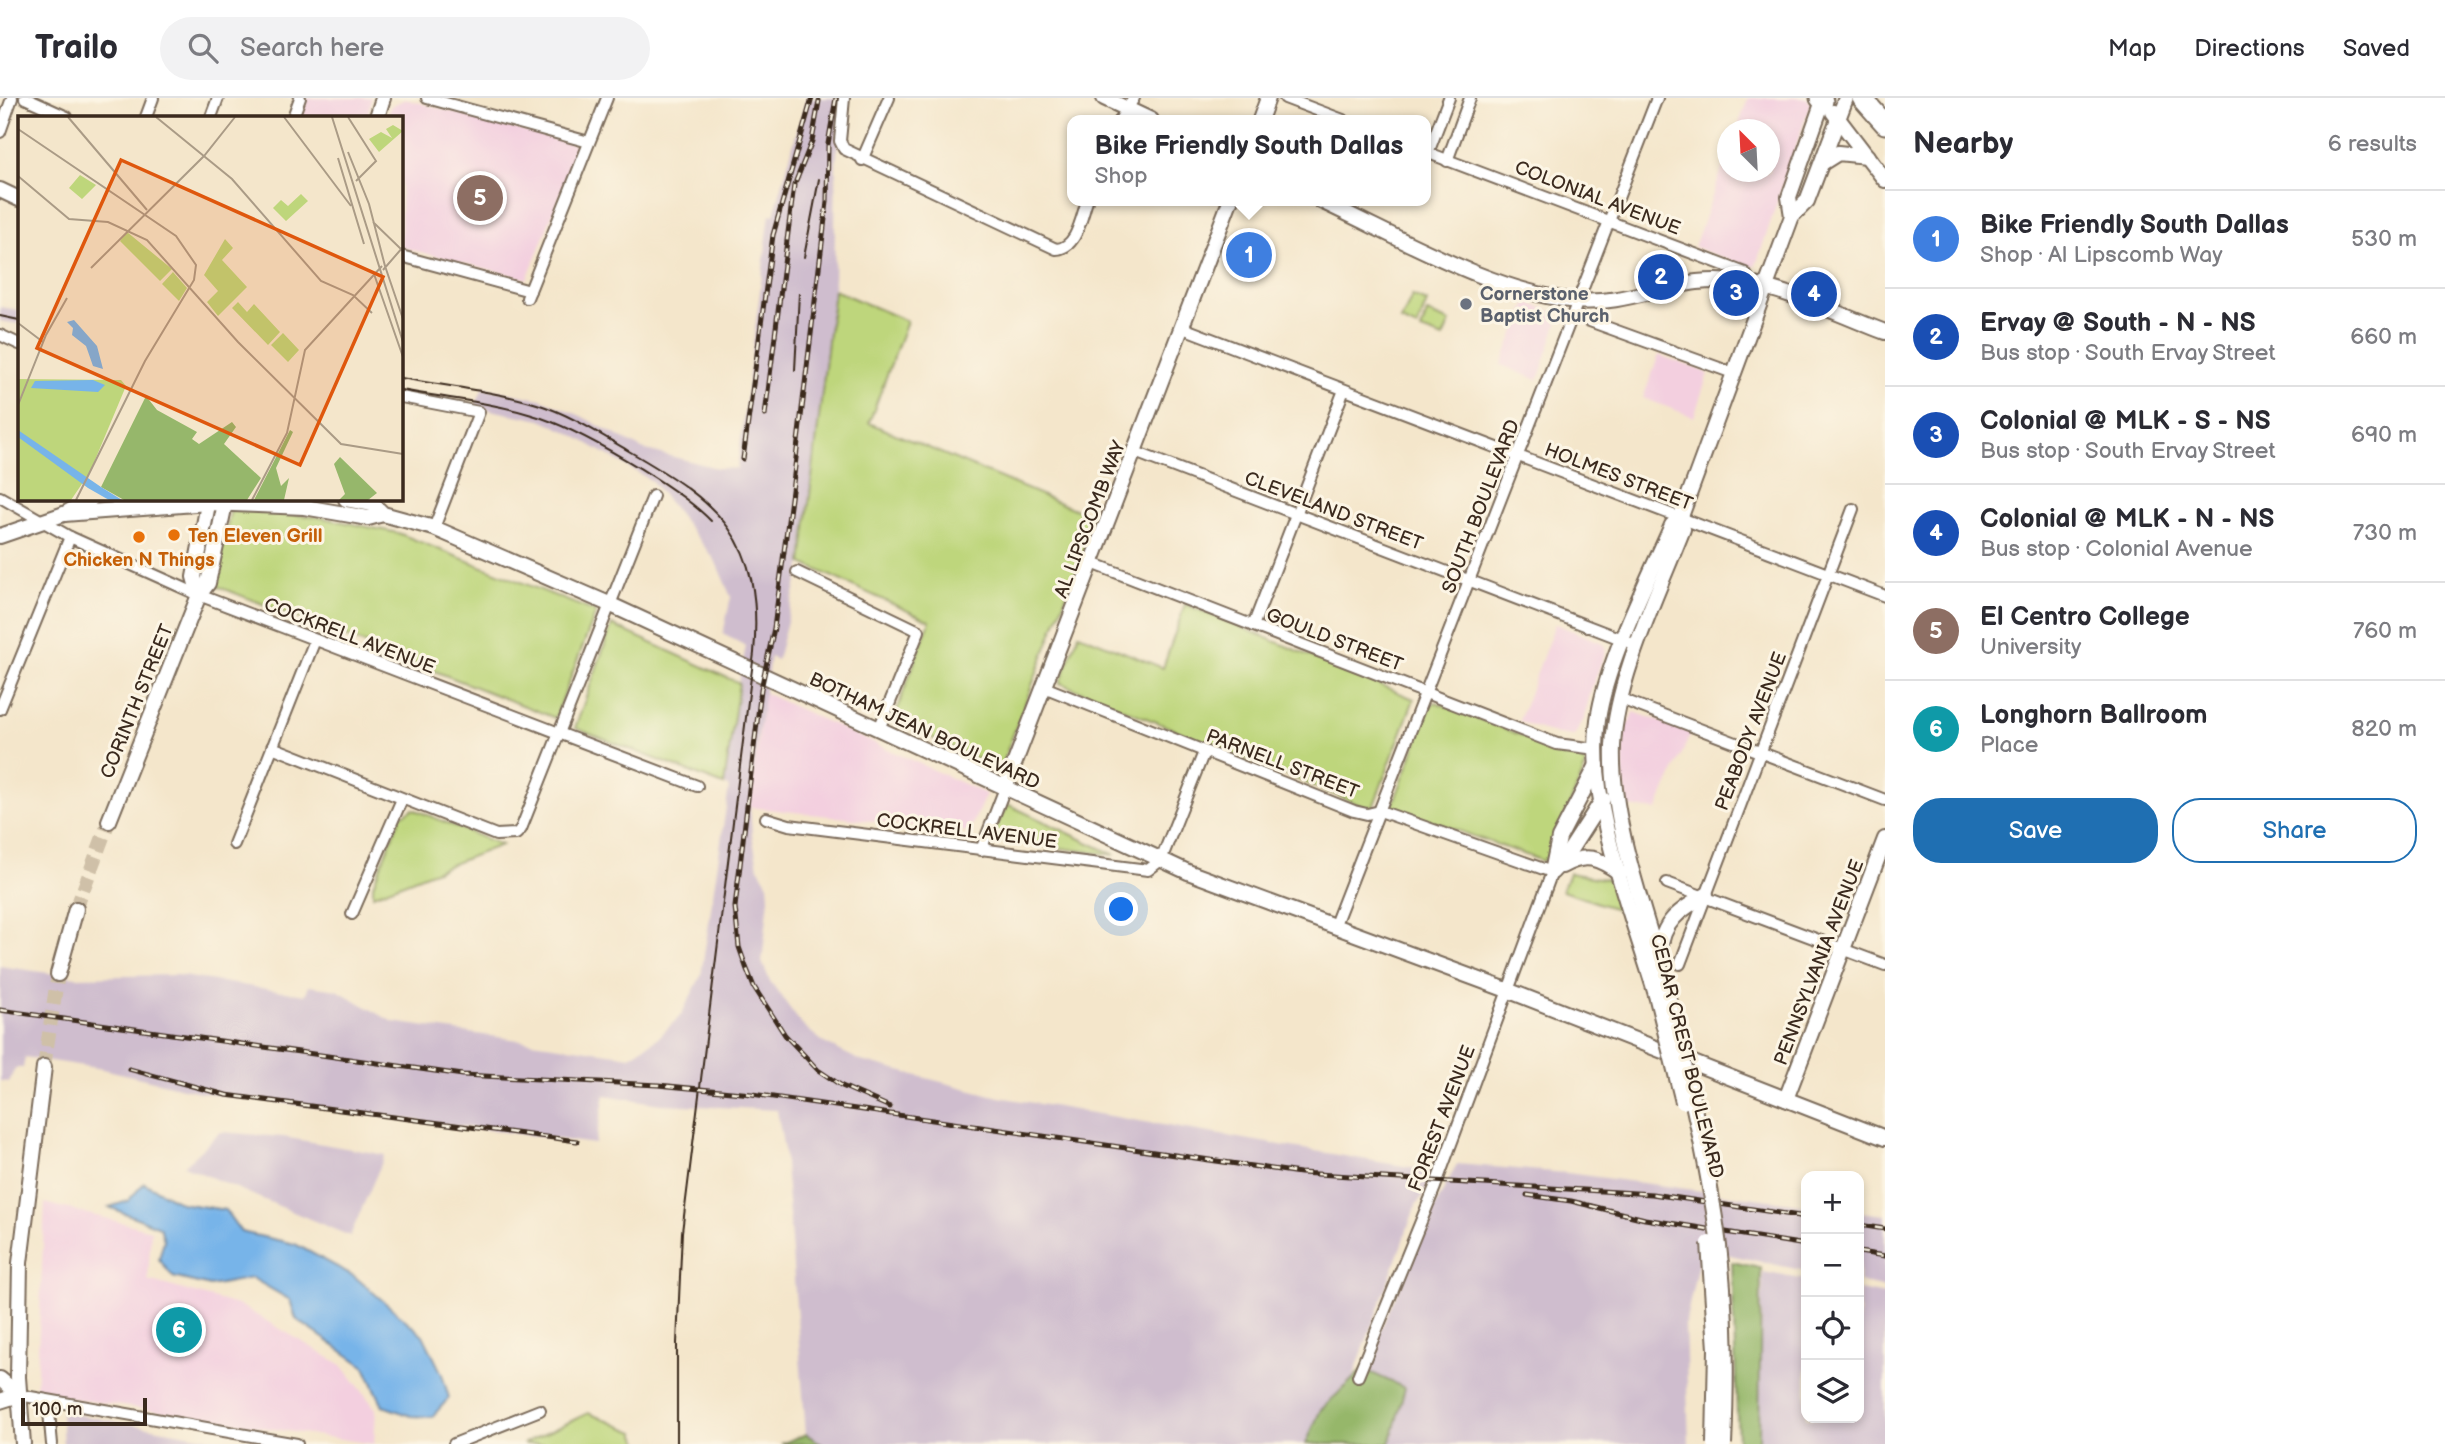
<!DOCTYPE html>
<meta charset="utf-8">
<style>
:root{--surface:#fff;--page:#f2f2f3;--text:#2b2b33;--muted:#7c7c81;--line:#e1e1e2;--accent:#1f6fb2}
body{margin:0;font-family:"Balsamiq Sans",sans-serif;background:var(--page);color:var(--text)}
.controls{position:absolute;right:21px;bottom:21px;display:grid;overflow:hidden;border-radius:14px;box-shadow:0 4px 10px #0003}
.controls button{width:63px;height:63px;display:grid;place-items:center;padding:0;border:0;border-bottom:2px solid var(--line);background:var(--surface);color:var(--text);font:35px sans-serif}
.compass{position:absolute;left:1717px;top:21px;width:63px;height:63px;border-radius:50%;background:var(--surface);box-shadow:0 4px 10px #0003;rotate:336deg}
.scale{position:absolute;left:21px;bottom:18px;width:126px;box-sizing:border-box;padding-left:7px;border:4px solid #3b2a1e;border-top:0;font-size:19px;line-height:24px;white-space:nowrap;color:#3b2a1e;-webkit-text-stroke:5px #fcf5e5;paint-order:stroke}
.you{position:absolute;left:1122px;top:812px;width:24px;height:24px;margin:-18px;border:5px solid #fff;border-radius:50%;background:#1a73e8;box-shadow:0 0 0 10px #1a73e833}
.badge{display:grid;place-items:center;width:46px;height:46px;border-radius:50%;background:var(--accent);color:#fff;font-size:23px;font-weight:700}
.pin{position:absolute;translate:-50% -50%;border:4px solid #fff;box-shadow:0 2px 7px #0006}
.popup{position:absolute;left:1067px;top:17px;width:364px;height:91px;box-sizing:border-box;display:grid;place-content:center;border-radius:14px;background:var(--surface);filter:drop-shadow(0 2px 5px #0005);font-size:23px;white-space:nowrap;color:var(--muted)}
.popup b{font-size:26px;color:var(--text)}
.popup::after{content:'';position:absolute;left:50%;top:100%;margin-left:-14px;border:14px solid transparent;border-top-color:var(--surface)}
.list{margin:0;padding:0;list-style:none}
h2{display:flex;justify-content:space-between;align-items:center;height:91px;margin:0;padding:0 28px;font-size:30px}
h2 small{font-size:23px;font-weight:400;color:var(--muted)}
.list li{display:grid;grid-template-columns:46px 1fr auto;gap:21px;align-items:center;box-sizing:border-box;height:98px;padding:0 28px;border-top:2px solid var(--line)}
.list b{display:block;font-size:26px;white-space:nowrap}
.list p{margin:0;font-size:23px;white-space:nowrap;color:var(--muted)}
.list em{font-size:23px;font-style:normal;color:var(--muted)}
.actions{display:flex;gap:14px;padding:21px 28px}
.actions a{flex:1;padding:16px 0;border:2px solid var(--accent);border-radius:28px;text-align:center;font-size:24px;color:var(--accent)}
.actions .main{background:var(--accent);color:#fff}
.icon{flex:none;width:38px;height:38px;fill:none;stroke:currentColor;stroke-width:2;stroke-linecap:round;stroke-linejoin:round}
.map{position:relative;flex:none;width:1885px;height:1346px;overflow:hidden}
header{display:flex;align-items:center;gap:42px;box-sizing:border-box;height:98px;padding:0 35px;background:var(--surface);border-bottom:2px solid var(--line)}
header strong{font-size:33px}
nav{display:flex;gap:38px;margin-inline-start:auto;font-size:24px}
.search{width:490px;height:63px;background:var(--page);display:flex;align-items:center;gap:18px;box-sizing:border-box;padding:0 24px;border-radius:38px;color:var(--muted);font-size:26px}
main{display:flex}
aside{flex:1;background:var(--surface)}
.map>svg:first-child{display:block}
.built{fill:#f3cfdf}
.industrial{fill:#cfbdce}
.green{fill:#bed67b;stroke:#7c804c;stroke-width:2}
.forest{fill:#96b76b;stroke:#687044;stroke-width:2}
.water{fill:#77b4e9;stroke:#596f84;stroke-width:2}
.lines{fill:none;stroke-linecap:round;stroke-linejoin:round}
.secondary-tunnel{stroke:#cfc0a8;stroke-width:14;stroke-dasharray:14 7;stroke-linecap:butt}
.street-casing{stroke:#7c6c5b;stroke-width:14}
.secondary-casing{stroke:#7c6c5b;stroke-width:18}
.highway-casing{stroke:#7c6c5b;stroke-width:23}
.street{stroke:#fff;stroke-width:10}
.secondary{stroke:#fff;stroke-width:14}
.highway{stroke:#fff;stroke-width:19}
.tram{stroke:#3b2a1e;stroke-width:2}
.rail-casing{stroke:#3b2a1e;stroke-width:5}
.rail{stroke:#fcf5e5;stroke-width:2.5;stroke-dasharray:8;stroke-linecap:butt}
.secondary-bridge-casing{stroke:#7c6c5b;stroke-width:18;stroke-linecap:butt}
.secondary-bridge{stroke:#fff;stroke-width:14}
.worship-dot{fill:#6b7280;stroke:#fcf5e5;stroke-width:2.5}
.food-dot{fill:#e8710a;stroke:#fcf5e5;stroke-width:2.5}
.labels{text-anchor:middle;stroke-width:6;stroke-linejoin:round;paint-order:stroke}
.street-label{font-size:19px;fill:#3b2a1e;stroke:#fcf5e5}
.worship-label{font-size:19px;font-weight:bold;fill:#5b616d;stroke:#fcf5e5;text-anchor:start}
.food-label{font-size:19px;font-weight:bold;fill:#c56008;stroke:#fcf5e5;text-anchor:start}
.inset-road{fill:none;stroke:#aa9b86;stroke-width:2}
.view{fill:#df570d;fill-opacity:0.15;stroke:#df570d;stroke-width:3.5}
.inset-edge{fill:none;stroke:#3b2a1e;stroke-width:3.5}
</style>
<header>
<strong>Trailo</strong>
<div class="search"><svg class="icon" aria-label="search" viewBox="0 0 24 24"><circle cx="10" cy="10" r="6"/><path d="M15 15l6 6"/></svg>Search here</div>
<nav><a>Map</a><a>Directions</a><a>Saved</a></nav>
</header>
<main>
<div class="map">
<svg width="1885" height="1346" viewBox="0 0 1885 1346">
<rect width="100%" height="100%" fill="#fcf5e5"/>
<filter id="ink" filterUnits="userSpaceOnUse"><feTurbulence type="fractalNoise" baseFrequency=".0143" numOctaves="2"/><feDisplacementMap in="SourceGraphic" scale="14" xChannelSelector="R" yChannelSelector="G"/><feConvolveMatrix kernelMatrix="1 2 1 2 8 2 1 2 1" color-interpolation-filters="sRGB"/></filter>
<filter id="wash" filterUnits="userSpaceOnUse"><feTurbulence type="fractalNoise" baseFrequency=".00686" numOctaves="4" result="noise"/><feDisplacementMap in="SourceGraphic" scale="28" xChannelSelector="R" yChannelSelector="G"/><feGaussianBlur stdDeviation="1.57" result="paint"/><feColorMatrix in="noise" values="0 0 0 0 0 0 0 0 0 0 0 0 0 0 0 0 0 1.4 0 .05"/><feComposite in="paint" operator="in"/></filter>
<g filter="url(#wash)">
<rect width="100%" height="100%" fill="#f4e6cb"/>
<g class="built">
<polygon points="308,0 371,0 368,19 300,19"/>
<polygon points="1748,0 1807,0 1811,4 1756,167 1749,170 1694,149 1727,57 1728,74 1770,74 1770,32 1737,31"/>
<polygon points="405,1 577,47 579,50 527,181 401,149 401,19 387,19 391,8"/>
<polygon points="1527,205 1552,213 1557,226 1538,282 1501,267"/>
<polygon points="1659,257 1708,275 1694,319 1643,300"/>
<polygon points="1555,526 1603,545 1606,552 1591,592 1584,621 1574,638 1550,635 1519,623"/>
<polygon points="764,595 986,696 969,734 750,709"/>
<polygon points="1634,614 1691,635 1657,712 1628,709 1623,681 1623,636"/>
<polygon points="45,1105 151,1132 148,1182 241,1208 342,1267 376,1311 374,1346 36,1295"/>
</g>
<g class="industrial">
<polygon points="806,0 842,0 836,67 834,192 802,465 777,562 770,559 757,646 750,709 752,737 758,769 768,786 769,800 762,864 770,883 802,927 826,946 861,963 999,999 1432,1073 1426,1093 1416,1107 1352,1282 1320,1313 1306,1346 821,1346 806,1336 784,1052 777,1012 661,1006 605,997 595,1046 200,994 103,971 25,959 23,970 15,970 9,984 0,983 0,868 76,879 176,877 305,897 309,888 337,892 393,924 630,958 658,940 681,917 701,878 729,689 724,687 736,599 746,548 723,536 731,499 715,462 652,383 570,335 541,322 475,309 483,290 541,301 581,318 642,351 717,370 737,371 770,116 774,117"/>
<polygon points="0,209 19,212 19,226 0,223"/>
<polygon points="220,1034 283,1039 385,1057 350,1138 184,1068"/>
<polygon points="1457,1066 1567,1075 1806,1107 1806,1173 1701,1151 1685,1227 1689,1346 1390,1346 1405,1290 1363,1271 1434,1111"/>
<polygon points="1859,1114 1885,1117 1885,1190 1859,1184"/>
<polygon points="1763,1174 1806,1182 1806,1320 1859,1320 1859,1192 1885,1197 1885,1346 1758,1346"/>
<polygon points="61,1314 245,1346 63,1346"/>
</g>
<g class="green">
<polygon points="834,192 907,223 869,325 1096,420 1000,671 893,622 930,523 802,465"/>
<polygon points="1412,198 1427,204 1417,230 1401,223"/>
<polygon points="1427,215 1450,224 1443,240 1421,232"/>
<polygon points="231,411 318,419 398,435 596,514 555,620 214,487"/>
<polygon points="1185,506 1414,601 1372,712 1060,585 1079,536 1163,570"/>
<polygon points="612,527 739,585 724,687 575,630"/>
<polygon points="1436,604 1582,661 1586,668 1548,759 1543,763 1392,709 1431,607"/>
<polygon points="1007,707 1011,708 1115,757 998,742 995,732"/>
<polygon points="413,711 501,747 373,797 373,787 401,718"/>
<polygon points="1569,775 1610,782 1621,805 1619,812 1562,793"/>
<polygon points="588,1315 635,1334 640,1346 523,1346"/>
</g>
<g class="forest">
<polygon points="1732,1164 1761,1170 1759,1346 1738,1346"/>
<polygon points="1363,1271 1405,1290 1390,1346 1306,1346 1320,1313"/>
<polygon points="806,1336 821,1346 781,1346"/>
</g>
<polygon class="water" points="144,1085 181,1105 225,1112 241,1134 295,1146 354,1178 423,1237 442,1276 449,1300 432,1319 411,1318 383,1308 365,1269 296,1221 290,1202 252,1180 210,1188 173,1179 159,1161 164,1142 160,1129 109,1109 128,1103"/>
</g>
<g filter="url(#ink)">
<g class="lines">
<g class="secondary-tunnel">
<polyline points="76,811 109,723"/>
<polyline points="44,969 58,876"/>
</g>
<g class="street-casing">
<g id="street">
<polyline points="25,0 67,19"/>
<polyline points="427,0 589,44"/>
<path d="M844 0 840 43 844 51 1056 151C1077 150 1081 120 1087 103"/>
<polyline points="1285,0 1343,22"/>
<polyline points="146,19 153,0"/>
<polyline points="211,19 218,0"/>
<polyline points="293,19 300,0"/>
<polyline points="1120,22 1134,0"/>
<polyline points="0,34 12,0"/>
<polyline points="1426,54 1745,175 1751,185"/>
<polyline points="1428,55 1449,0"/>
<polyline points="862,62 889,0"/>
<polyline points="1447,63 1470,0"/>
<polyline points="401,158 530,193"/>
<polyline points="527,200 607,0"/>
<polyline points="1573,217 1733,275"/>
<polyline points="1183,230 1885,498"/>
<polyline points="0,237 19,246"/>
<polyline points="401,299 479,314 434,430"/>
<polyline points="1135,354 1629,544"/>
<polyline points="0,399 70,439 199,497 697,688"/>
<polyline points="1092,465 1557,646 1596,651"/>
<polyline points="797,474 919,533 879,631"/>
<polyline points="1253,528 1344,292"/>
<polyline points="1044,589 1354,713 1367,716 1380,713 1552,774 1435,1089 1358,1278"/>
<polyline points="1621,601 1885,702"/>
<polyline points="0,611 70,439"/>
<polyline points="272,649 496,737 516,736 521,731 653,398"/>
<polyline points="766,720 789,727 1148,772 1161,762 1204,654"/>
<polyline points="234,746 315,542"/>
<polyline points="981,752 1005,690"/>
<polyline points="1667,785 1885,867"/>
<polyline points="352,816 402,701"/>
<polyline points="1334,829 1657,0"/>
<polyline points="1680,866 1853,411"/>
<polyline points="19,1297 297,1346"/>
<polyline points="48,1303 52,1346"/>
<polyline points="454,1346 540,1312"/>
</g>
</g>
<g class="secondary-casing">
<g id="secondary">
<polyline points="1104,0 1151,22"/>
<polyline points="1833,14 1885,82"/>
<polyline points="377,19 383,0"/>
<polyline points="1260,22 1268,0"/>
<polyline points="1822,65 1838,55 1867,58"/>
<polyline points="0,92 19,101"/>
<path d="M1321 103C1397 138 1494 195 1577 203 1618 207 1657 189 1697 184 1763 176 1825 212 1885 234"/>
<polyline points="1792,118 1789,99 1824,0"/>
<polyline points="346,401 373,406 383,416 434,430 609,506 1188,774 1507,892 1885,1040"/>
<polyline points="64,416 208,405 304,409 368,420 383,416"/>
<polyline points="0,438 64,416 91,401"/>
<polyline points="199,497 194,479 209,401"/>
<polyline points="1005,690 1230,103"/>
<polyline points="109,723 199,497 208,485 226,401"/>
<path d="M1562 768C1586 754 1599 760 1620 775"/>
<polyline points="1552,774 1559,740 1597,667"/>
<polyline points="1552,774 1563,763 1603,701"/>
<path d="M1660 855C1661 824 1681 811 1706 797"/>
<polyline points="58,876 76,811"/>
<path d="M1668 896C1648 821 1610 726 1613 648 1616 581 1658 495 1683 431L1680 421"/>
<path d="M1656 897C1633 818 1586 704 1598 622 1606 564 1648 482 1672 427L1680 421 1792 118 1807 103 1846 0"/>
<polyline points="1786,1001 1885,741"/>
<polyline points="0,1281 19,1297"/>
<polyline points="0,1303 19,1297"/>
<polyline points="23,1346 18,1279 20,1165 44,969"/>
</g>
</g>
<g class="highway-casing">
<g id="highway">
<polyline points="1820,0 1823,3"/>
<polyline points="1862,0 1885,26"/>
</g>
</g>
<use href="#street" class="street"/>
<use href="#secondary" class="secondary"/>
<use href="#highway" class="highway"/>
<g class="tram">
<polyline points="804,159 819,81"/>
<polyline points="0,218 19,222"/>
<polyline points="795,272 799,195"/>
<path d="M401 280C446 288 493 293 537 306 569 316 598 335 627 352 719 405 764 440 754 555L682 1134 677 1245V1346"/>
<path d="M401 292C444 300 490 304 532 317 578 330 678 389 711 423"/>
</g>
<g class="rail-casing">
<g id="rail">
<polyline points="836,0 828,46 827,104 793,385 774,530 761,591 735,809 739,849 746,869 754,889 785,937 818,972 842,988 890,1009"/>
<polyline points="796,83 812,43 819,3"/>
<polyline points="765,317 794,87"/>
<polyline points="743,361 773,137 812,0"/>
<polyline points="0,912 463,977 658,987 752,996 1300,1075 1652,1096 1806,1119"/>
<polyline points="129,971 226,997 577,1043"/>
<polyline points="1527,1097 1571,1103 1645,1121 1806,1147"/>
<polyline points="1859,1127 1885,1131"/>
<polyline points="1859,1154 1885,1158"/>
</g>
</g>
<use href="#rail" class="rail"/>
<g class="secondary-bridge-casing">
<g id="secondary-bridge">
<path d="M1668 896C1687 980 1708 1063 1719 1148 1727 1214 1727 1280 1724 1346"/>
<polyline points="1656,897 1683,1004"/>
<polyline points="1709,1145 1716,1251 1714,1346"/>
</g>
</g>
<use href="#secondary-bridge" class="secondary-bridge"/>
</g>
</g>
<circle class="worship-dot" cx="1466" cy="206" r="7"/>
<g class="food-dot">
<circle cx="174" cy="437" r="7"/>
<circle cx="139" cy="439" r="7"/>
</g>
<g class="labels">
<g class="street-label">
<text transform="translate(1598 99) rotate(21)" y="7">COLONIAL AVENUE</text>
<text transform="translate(1619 378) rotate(21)" y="7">HOLMES STREET</text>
<text transform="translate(1480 408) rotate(-69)" y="7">SOUTH BOULEVARD</text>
<text transform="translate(1334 412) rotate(21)" y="7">CLEVELAND STREET</text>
<text transform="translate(1089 421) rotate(-69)" y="7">AL LIPSCOMB WAY</text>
<text transform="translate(350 537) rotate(21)" y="7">COCKRELL AVENUE</text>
<text transform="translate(1335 541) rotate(21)" y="7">GOULD STREET</text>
<text transform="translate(136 603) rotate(-68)" y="7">CORINTH STREET</text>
<text transform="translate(925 632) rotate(25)" y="7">BOTHAM JEAN BOULEVARD</text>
<text transform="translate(1750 633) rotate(-69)" y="7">PEABODY AVENUE</text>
<text transform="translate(1283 665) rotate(21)" y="7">PARNELL STREET</text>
<text transform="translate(967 732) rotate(7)" y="7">COCKRELL AVENUE</text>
<text transform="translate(1818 864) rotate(-69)" y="7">PENNSYLVANIA AVENUE</text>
<text transform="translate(1688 958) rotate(76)" y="7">CEDAR CREST BOULEVARD</text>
<text transform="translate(1441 1020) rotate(-69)" y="7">FOREST AVENUE</text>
</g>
<g class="worship-label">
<text x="1480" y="202">Cornerstone<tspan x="1480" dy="22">Baptist Church</tspan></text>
</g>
<g class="food-label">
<text x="188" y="444">Ten Eleven Grill</text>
<text x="139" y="468" text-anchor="middle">Chicken N Things</text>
</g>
</g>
<g transform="translate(18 18)">
<rect width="385" height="385" fill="#f4e6cb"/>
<path d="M375 9 385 15 361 36 351 23 363 16 374 22 368 13ZM62 59 78 69 64 83 51 72ZM283 78 290 85 268 105 255 92 263 84 270 90ZM109 116 154 153 142 165 102 125ZM207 123 215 132 204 144 229 171 200 200 189 186 200 175 186 159ZM155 156 169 172 161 185 144 168ZM220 186 229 196 236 188 262 216 250 229 214 192ZM265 217 281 234 270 246 253 229ZM0 263 103 264 108 270 72 356 53 384H0Z" fill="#bed67b"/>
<path d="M128 280 139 294 179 316 174 323 181 328 214 306 218 311 206 328 243 362 229 384H106L83 371ZM272 314 275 316 258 352 263 370 271 362 266 384H236ZM322 341 359 377 350 384H321L327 378 316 348Z" fill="#96b76b"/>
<path d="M56 204 79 230 85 253 75 250 68 230 54 219 55 212 49 206ZM75 264 87 269 80 276 13 272 17 265ZM0 314 83 371 104 384H91L70 372 0 321Z" fill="#77b4e9"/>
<path class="inset-road" d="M50 1 129 94M138 1 214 63 303 165 335 179 354 197M266 1 333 90M314 1 385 226M330 1 358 45 338 65M0 13 158 120 178 149 176 164 127 245 58 384M330 36 351 88 367 150M320 42 346 128M0 60 51 103 90 106 129 124 220 226 323 328 385 338M355 106 385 135M367 150 385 203M73 152 186 40 217 1M365 154 385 131M356 158 385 241M0 207 25 226M0 289 28 219 49 182M234 384 269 317 287 234 364 150"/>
<path class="view" d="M103 44 365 161 282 349 19 232Z"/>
<rect width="385" height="385" class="inset-edge"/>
</g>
</svg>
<div class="controls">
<button>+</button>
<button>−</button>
<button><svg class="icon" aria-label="locate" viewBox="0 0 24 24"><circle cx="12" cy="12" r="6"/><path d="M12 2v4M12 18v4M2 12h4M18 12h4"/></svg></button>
<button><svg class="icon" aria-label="layers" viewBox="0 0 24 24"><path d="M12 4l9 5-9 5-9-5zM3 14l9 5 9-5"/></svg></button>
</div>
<svg class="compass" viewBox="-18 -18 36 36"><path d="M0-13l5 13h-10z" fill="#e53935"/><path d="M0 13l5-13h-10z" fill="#7c7c81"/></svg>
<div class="scale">100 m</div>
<div class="you"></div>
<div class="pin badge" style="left:1249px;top:157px;background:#3f7fe0">1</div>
<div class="popup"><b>Bike Friendly South Dallas</b>Shop</div>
<div class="pin badge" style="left:1661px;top:179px;background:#1a4fb4">2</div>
<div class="pin badge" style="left:1736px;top:195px;background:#1a4fb4">3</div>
<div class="pin badge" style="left:1814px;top:196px;background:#1a4fb4">4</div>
<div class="pin badge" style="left:480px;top:100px;background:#8d6e63">5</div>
<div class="pin badge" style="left:179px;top:1232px;background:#0f9aa8">6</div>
</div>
<aside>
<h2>Nearby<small>6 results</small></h2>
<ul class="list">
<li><span class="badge" style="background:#3f7fe0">1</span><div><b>Bike Friendly South Dallas</b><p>Shop · Al Lipscomb Way</p></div><em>530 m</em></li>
<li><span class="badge" style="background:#1a4fb4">2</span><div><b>Ervay @ South - N - NS</b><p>Bus stop · South Ervay Street</p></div><em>660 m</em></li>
<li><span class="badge" style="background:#1a4fb4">3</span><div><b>Colonial @ MLK - S - NS</b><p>Bus stop · South Ervay Street</p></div><em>690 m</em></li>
<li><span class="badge" style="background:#1a4fb4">4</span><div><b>Colonial @ MLK - N - NS</b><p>Bus stop · Colonial Avenue</p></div><em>730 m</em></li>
<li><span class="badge" style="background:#8d6e63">5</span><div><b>El Centro College</b><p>University</p></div><em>760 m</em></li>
<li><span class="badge" style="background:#0f9aa8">6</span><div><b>Longhorn Ballroom</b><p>Place</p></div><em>820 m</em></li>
</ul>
<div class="actions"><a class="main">Save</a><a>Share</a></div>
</aside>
</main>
